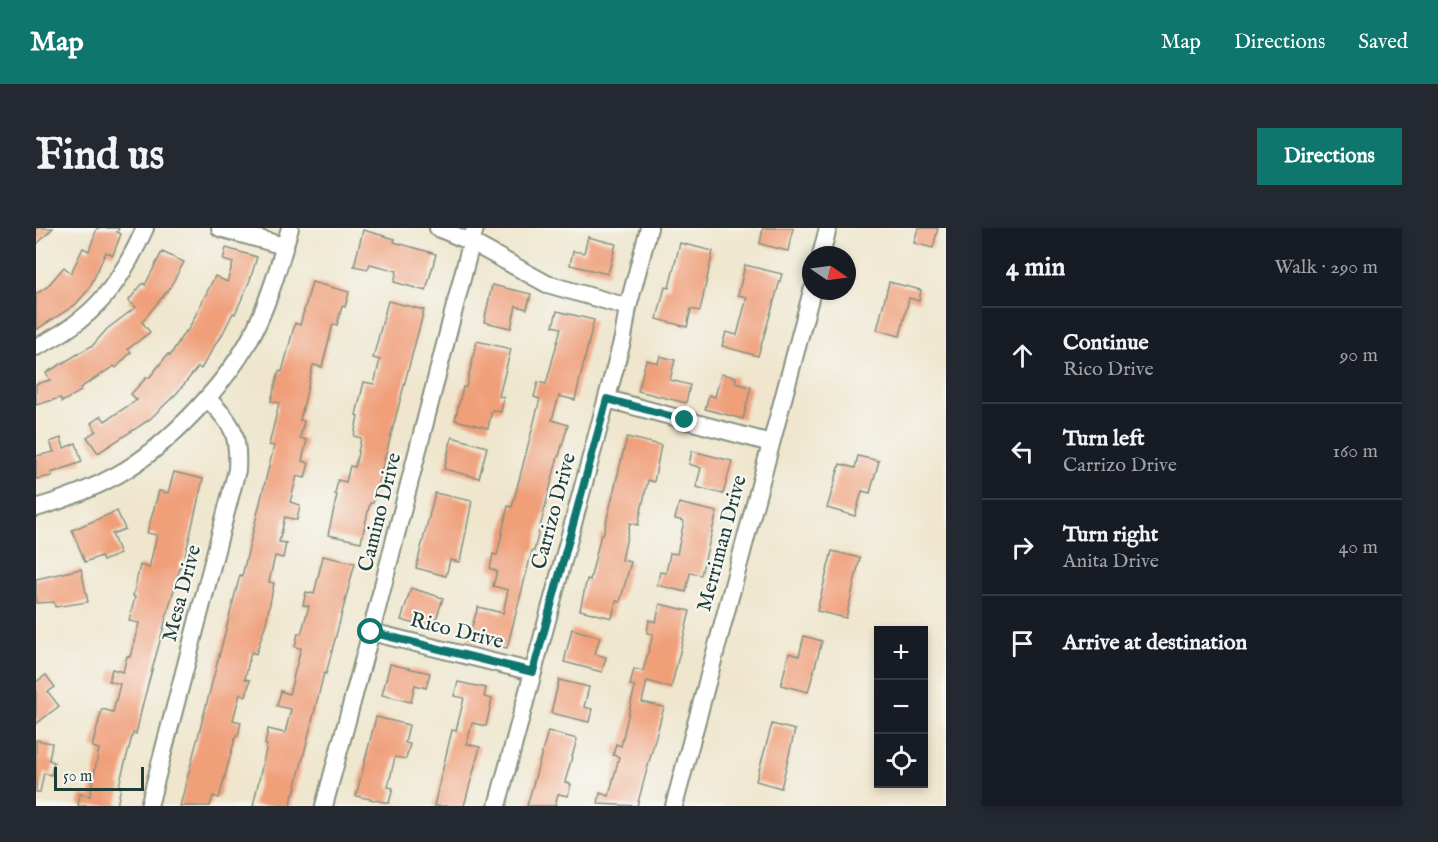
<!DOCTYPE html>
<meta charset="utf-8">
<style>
:root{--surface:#171b24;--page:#242831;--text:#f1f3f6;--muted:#9ea1a6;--line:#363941;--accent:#0f766e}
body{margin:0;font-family:"IM FELL English",serif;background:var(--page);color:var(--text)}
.controls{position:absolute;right:18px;bottom:18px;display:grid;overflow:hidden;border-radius:0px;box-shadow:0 3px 9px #0003}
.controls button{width:54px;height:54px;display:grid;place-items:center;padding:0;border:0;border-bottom:2px solid var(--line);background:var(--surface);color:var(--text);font:30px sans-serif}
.compass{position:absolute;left:766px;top:18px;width:54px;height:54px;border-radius:50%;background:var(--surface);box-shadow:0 3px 9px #0003;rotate:103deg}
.scale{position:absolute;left:18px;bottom:15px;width:90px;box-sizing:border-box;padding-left:6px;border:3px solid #1f3d34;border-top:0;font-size:16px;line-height:21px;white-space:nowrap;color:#1f3d34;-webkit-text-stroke:4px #f6f6f2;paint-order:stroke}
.stop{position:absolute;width:18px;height:18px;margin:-14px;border:4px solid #0f766e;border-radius:50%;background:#fff}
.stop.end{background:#0f766e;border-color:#fff;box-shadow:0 2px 6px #0008}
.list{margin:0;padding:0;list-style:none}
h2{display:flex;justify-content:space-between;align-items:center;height:78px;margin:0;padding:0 24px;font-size:26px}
h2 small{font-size:20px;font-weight:400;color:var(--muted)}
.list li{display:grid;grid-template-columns:39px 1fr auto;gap:18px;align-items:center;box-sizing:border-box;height:96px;padding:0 24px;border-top:2px solid var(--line)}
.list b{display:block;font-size:22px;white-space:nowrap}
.list p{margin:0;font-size:20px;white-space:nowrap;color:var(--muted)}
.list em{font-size:20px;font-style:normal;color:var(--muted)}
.icon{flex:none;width:33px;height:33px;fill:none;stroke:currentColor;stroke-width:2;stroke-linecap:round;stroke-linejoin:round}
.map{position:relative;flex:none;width:910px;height:578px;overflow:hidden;border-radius:0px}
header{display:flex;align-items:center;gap:36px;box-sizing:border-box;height:84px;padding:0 30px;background:var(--accent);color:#fff}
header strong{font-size:28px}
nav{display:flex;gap:33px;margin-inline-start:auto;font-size:21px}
.intro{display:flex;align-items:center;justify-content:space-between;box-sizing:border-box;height:144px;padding:0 36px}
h1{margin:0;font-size:42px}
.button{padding:15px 27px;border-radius:0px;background:var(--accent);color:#fff;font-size:21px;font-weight:700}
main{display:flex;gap:36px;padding:0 36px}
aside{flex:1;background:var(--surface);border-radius:0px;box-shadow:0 3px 9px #0003}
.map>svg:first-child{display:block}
.building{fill:#f09f79}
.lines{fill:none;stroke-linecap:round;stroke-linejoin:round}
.minor-casing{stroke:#879280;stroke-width:20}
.minor{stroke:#fff;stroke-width:16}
.route{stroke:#0f766e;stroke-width:8}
.labels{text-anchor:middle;stroke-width:4.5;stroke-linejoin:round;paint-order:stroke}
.street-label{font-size:21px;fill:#1f3d34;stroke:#f6f6f2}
</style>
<header>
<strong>Map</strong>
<nav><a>Map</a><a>Directions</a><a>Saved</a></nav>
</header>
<div class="intro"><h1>Find us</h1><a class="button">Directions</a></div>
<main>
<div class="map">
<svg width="910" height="578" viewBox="0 0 910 578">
<rect width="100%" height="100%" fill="#f6f6f2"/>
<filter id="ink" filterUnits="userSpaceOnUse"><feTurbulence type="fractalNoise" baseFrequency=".0167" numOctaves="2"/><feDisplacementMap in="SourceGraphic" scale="12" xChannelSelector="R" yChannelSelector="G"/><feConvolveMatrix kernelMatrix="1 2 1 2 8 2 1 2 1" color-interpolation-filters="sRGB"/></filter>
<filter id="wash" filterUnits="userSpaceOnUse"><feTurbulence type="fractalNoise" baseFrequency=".008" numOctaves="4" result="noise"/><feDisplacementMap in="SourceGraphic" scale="24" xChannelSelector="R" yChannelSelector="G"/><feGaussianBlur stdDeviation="1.35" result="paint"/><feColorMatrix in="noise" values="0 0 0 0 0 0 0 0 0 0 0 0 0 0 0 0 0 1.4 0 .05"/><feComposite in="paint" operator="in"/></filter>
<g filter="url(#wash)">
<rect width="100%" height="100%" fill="#efe6cd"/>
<g id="blocks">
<g class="building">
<polygon points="0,0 17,0 0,17"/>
<polygon points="61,0 83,0 81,4 85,6 77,27 70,24 53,61 39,77 0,102 0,66 11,59 28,39 35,45 47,20 53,23"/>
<polygon points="727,0 757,0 752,23 724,16"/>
<polygon points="882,0 902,0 897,20 878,15"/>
<polygon points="327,2 359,11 358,14 400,26 390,63 358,54 361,43 334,36 332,41 318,38"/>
<polygon points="552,9 580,16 572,46 534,37 537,23 548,25"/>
<polygon points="644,15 677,23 664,83 655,81 651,99 621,91 629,59 633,60"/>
<polygon points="190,20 221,29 214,52 199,86 197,85 184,111 183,110 165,141 162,139 141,165 113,192 62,225 51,209 60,203 55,195 65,188 69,193 101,172 95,166 111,149 113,150 132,126 134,128 149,103 151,104 179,48 191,54 197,35 187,32"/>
<polygon points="126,24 148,34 133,61 106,94 114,104 92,121 95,124 80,140 78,138 44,160 45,163 26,174 24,170 0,177 0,156 14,152 10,145 57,117 71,101 100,79 92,73 107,55 109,57"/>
<polygon points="709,37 746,46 722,128 686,118 690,104 701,107 711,69 702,67"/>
<polygon points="276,54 313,64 309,79 306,78 301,97 297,96 286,139 277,137 264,192 268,193 264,210 271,212 266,233 273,235 269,250 261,248 254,274 264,277 261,292 249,289 243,314 250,315 247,330 239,328 233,354 238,355 230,395 220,426 215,424 209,451 214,452 210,468 204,466 197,492 205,494 202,508 200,507 183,570 177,568 174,578 144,578 204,347 206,348 238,218 233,217 243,175 235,173 243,143 246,144 259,95 264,97"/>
<polygon points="853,54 885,62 883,73 873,70 864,108 841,102"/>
<polygon points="456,57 495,66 491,81 480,78 475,100 448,94"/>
<polygon points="352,73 388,82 337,275 334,275 325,314 292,307 301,267 299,266 302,252 310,254 314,238 319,239 325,210 318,208 322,188 320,187 328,154 338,156 344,132 337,130"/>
<polygon points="521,83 558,92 539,172 523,168 516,192 532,197 523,228 522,228 498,323 496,323 471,420 432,411 442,379 467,385 472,362 457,358 461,343 454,341 457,326 461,327 472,278 476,279 504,171 498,169 502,154 510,156 517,130 525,100 517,98"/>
<polygon points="441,113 475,121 463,168 468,169 465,184 456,182 452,200 419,192 427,159 430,159"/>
<polygon points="624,128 639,132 634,152 654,157 650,175 602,163 610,132 622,135"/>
<polygon points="685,146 700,149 699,155 715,159 707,191 669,181 673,167 679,169"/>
<polygon points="416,209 451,219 443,250 408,241"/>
<polygon points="591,209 625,217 618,254 612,252 602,297 594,295 586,332 595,334 584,374 580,373 576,390 544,382 551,351 554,352 565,306 567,307"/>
<polygon points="25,210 28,220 40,215 46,234 15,245 16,248 0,251 0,228 18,224 14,214"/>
<polygon points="656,223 696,233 687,266 660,259 665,240 653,236"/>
<polygon points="822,228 843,233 834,265 826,263 819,288 791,280 804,236 819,240"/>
<polygon points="138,244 167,251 148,333 146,332 107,475 100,506 97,505 83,557 85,558 81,578 42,578 44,566 54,568 63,521 56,519 66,481 77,484 84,456 73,453 76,441 87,444 91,428 94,429 103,395 93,393 99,369 97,368 104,337 113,340 121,307 111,305 123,263 132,265"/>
<polygon points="399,265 436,273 424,334 414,332 410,348 380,340"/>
<polygon points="643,275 681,284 665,347 654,345 650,364 621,357 624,344 630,345 634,325 641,326 648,293 639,291"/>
<polygon points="81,283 89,301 76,306 84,326 67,333 65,328 49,334 36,302"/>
<polygon points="796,323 824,330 810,390 781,383"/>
<polygon points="287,328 319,335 290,446 288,445 258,566 257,566 254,578 217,578 231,517 229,516 232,501 249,505 255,481 241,478 245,463 253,466 265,420 259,419 262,405 265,406 273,378 267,377 270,364 278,366"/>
<polygon points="45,341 52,374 19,379 18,374 0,375 0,351"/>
<polygon points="375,360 407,370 397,401 365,392"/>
<polygon points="624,376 654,383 635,460 611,453 606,474 628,479 601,578 562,576 564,565 573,568 583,529 577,527 580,516 585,518 599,458 594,457 598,441 607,443 617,406 611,405 613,392 620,394"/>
<polygon points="536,401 564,409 559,426 570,429 566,444 528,434"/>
<polygon points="768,408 786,413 772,464 745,457 753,425 763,428"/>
<polygon points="354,436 394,445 390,460 379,457 375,474 346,467"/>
<polygon points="10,447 19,459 12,464 23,478 0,496 0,454"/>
<polygon points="523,452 553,459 548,479 556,481 553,494 515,485"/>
<polygon points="422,454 450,460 448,469 456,471 450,498 436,495 431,516 444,519 428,578 398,578 416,502 420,503 428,470 418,468"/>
<polygon points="340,489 373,497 369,515 374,516 370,531 359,529 352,559 357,560 353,575 320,568"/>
<polygon points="736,496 759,502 745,560 720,553"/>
<polygon points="512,503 541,511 529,554 535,556 532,568 522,566 519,578 491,578"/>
<polygon points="0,512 16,515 13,532 18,534 15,547 8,545 4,564 0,564"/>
</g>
</g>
</g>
<g filter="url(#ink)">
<use href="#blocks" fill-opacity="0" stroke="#879280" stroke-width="1.5"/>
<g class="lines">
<g class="minor-casing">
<g id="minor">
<polyline points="184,0 248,18"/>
<polyline points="402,0 435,14 511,56 592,79"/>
<polyline points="785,27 792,0"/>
<path d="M0 119C57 92 84 57 109 0"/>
<polyline points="571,171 735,215"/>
<path d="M0 280C27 272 56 261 81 247 130 220 196 151 220 99 235 67 244 34 254 0"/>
<polyline points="335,404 497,444"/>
<path d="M113 578 201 242C203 205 197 197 172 171"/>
<polyline points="288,578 335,404 439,0"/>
<polyline points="461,578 587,110 592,79 613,0"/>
<polyline points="638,578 776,63"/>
</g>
</g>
<use href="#minor" class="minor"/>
</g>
</g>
<g class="lines" filter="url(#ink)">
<polyline class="route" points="335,404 497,444 571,171 649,192"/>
</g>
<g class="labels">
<g class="street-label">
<text transform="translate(517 283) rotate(-75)" y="7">Carrizo Drive</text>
<text transform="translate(343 284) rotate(-76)" y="7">Camino Drive</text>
<text transform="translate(685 315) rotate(-75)" y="7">Merriman Drive</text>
<text transform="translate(145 365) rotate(-75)" y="7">Mesa Drive</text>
<text transform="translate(421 402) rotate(14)" y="7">Rico Drive</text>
</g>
</g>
</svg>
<div class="controls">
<button>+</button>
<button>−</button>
<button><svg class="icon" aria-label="locate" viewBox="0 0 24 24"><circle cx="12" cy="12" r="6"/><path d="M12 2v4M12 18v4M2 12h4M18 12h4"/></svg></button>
</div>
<svg class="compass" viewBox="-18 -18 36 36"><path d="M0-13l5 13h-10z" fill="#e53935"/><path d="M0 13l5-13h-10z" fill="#9ea1a6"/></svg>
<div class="scale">50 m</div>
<div class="stop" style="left:335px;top:404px"></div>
<div class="stop end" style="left:649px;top:192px"></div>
</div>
<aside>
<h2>4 min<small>Walk · 290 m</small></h2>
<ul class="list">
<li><svg class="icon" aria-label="ahead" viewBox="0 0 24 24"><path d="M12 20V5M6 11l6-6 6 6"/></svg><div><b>Continue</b><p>Rico Drive</p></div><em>90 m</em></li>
<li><svg class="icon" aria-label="left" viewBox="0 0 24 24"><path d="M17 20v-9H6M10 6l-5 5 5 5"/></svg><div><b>Turn left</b><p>Carrizo Drive</p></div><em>160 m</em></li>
<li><svg class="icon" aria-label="right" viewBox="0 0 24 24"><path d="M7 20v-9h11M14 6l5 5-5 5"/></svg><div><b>Turn right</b><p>Anita Drive</p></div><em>40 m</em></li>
<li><svg class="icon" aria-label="arrive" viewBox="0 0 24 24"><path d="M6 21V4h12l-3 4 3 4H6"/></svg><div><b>Arrive at destination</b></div></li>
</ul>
</aside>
</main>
